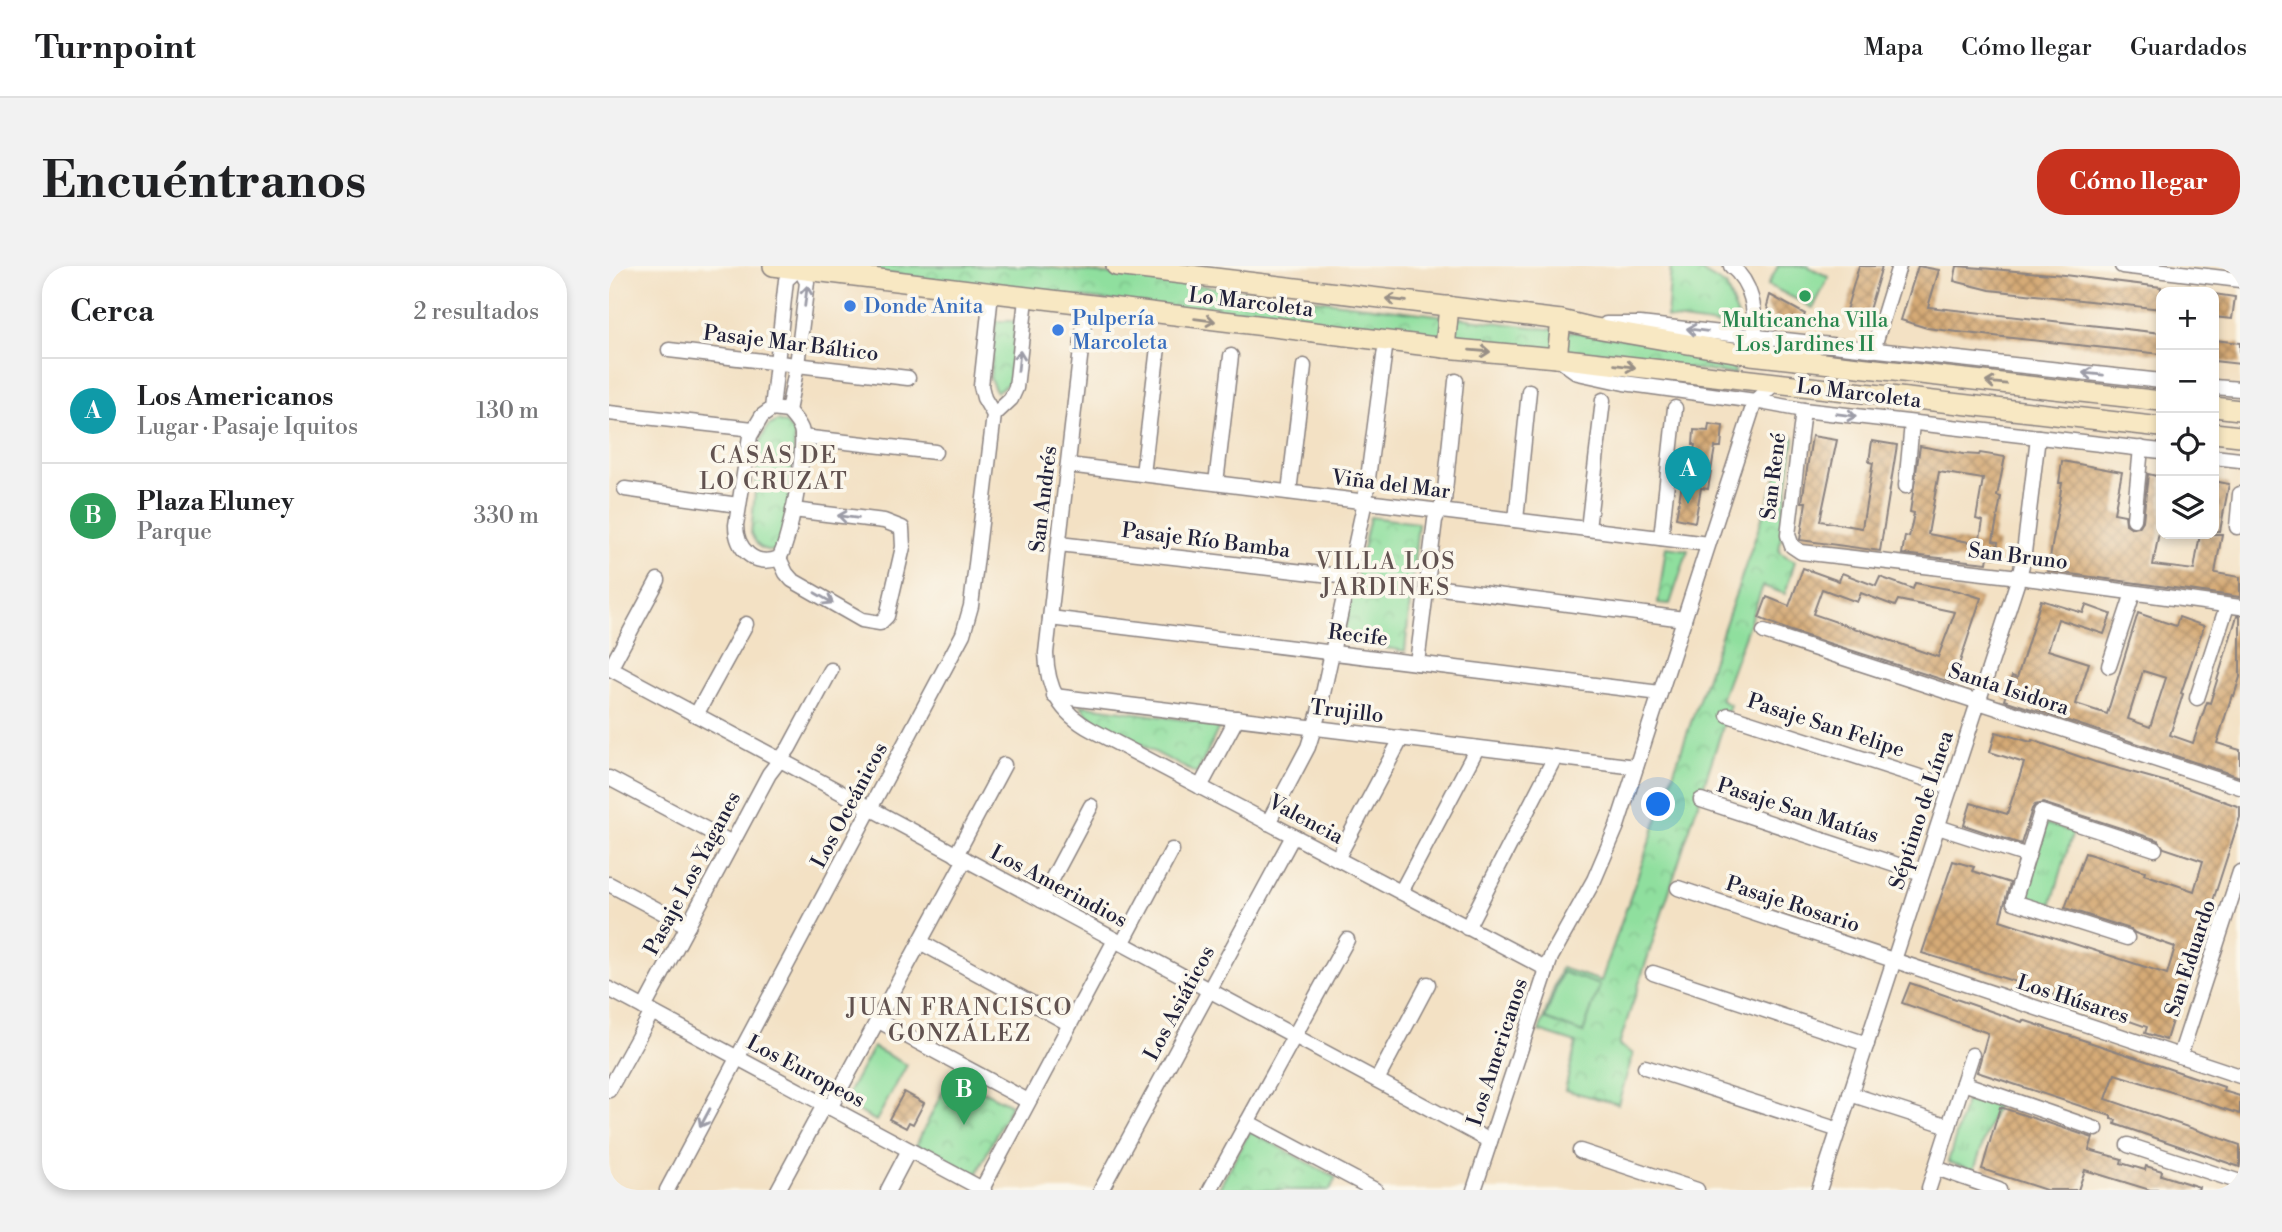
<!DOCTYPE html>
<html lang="es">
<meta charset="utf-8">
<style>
:root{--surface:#fff;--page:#f2f2f2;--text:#202124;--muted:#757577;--line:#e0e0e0;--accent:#c8321e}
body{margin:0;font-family:"Libre Bodoni",serif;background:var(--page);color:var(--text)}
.controls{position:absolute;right:21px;top:21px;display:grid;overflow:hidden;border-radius:14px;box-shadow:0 4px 10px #0003}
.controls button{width:63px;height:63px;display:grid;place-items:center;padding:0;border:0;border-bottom:2px solid var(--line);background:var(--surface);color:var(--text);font:35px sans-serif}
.you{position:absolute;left:1050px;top:539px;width:24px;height:24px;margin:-18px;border:5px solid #fff;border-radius:50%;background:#1a73e8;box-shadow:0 0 0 10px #1a73e833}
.badge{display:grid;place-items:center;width:46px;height:46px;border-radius:50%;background:var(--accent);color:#fff;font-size:23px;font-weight:700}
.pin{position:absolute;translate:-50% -58px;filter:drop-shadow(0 2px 4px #0008)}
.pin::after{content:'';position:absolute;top:37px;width:24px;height:21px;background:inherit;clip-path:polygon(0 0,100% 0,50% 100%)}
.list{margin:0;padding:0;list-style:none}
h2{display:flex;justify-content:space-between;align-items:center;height:91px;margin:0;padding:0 28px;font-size:30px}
h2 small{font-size:23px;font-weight:400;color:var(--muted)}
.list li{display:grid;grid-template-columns:46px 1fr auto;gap:21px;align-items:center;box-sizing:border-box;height:105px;padding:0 28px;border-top:2px solid var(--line)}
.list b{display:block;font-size:26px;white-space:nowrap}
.list p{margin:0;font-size:23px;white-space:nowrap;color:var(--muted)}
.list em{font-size:23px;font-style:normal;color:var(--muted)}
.icon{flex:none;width:38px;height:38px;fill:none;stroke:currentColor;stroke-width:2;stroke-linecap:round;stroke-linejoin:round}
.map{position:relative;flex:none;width:1631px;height:924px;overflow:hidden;border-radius:28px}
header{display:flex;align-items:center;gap:42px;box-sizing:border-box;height:98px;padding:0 35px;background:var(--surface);border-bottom:2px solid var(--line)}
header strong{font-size:33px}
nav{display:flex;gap:38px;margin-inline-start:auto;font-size:24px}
.intro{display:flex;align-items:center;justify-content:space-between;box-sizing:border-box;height:168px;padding:0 42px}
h1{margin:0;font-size:49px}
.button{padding:18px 32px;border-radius:28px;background:var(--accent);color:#fff;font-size:24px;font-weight:700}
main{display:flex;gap:42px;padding:0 42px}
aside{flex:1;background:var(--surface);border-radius:28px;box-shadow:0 4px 10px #0003}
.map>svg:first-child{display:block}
.grass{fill:url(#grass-tufts);stroke:#58806c;stroke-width:2}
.park{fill:url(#park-crowns);stroke:#58806c;stroke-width:2}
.pitch{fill:#8fdf9e;stroke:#58806c;stroke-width:2}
.building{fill:url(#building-cross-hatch);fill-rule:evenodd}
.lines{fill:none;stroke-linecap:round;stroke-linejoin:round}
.minor-casing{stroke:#8a8280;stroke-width:17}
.secondary-casing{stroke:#8a8280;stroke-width:22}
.minor{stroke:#fff;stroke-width:14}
.secondary{stroke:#f8e8c3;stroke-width:19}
.oneway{stroke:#9c9ca7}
.oneway2{stroke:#988f86}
.leisure-dot{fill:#2e9e5b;stroke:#fbf7ec;stroke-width:2.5}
.shop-dot{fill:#3f7fe0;stroke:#fbf7ec;stroke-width:2.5}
.labels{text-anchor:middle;stroke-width:7;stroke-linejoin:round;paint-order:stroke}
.street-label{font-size:21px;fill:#22223b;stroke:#fbf7ec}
.shop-label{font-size:21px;fill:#366cbe;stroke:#fbf7ec;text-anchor:start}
.leisure-label{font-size:21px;fill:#27864d;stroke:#fbf7ec}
.neighbourhood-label{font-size:23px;letter-spacing:2px;fill:#615250;stroke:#fbf7ec}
</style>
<header>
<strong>Turnpoint</strong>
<nav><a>Mapa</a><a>Cómo llegar</a><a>Guardados</a></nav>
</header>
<div class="intro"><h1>Encuéntranos</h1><a class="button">Cómo llegar</a></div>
<main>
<aside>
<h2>Cerca<small>2 resultados</small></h2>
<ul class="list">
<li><span class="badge" style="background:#0f9aa8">A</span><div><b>Los Americanos</b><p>Lugar · Pasaje Iquitos</p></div><em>130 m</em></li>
<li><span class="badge" style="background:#2e9e5b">B</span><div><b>Plaza Eluney</b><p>Parque</p></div><em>330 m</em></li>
</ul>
</aside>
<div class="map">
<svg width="1631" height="924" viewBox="0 0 1631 924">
<defs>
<pattern id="grass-tufts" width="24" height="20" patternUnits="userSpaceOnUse" patternTransform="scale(1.75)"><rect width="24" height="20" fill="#8fdf9e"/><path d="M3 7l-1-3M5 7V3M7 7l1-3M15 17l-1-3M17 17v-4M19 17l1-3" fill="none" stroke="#7bbf89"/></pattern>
<pattern id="park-crowns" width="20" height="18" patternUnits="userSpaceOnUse" patternTransform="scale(1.75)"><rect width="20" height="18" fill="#8fdf9e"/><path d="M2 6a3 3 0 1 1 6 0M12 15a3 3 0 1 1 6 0" fill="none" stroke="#7bbf89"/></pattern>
<pattern id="building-cross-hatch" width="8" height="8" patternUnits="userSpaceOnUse" patternTransform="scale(1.75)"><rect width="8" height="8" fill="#d5aa76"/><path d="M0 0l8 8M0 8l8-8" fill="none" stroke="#ac8a62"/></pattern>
</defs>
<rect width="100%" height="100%" fill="#fbf7ec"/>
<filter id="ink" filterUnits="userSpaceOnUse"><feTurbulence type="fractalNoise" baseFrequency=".0143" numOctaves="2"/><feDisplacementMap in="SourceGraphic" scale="14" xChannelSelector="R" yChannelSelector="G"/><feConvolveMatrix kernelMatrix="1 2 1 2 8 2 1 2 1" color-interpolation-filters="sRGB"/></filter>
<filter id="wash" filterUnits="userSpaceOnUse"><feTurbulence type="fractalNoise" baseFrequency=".00686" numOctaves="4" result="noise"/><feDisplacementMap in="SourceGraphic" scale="28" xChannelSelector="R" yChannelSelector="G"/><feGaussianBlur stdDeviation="1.57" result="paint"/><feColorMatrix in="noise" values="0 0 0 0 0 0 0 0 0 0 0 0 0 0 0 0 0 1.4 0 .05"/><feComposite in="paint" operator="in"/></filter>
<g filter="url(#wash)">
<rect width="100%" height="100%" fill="#f3e1c4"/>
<g class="grass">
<polygon points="1437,558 1464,566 1442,640 1415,632"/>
<polygon points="1360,825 1389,834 1365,904 1339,896"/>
</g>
<g class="park">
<polygon points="204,0 424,0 524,11 1124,86 1126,108"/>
<polygon points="1062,0 1084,0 1117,20 1129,51 1116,60 1058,52"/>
<polygon points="387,55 407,55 400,117 387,126 381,112"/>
<path d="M169 155 177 158 186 167 178 264 171 285C154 285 149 284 142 267L151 176 159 160Z"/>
<polygon points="1182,169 1185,172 1170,286 1186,295 1176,328 1154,320 1112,434 1121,439 1010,779 1024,788 1009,838 956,824 967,777 930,765 952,702 992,715"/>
<polygon points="761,251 809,257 796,385 733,375"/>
<polygon points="1057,281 1079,284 1061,338 1049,337"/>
<polygon points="472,439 611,459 588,508 487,456 477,447"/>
<polygon points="342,809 402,839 367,909 307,879"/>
<polygon points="641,865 727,912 721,924 609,924"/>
</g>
<g class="pitch">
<polygon points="1169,0 1198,0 1220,11 1204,42 1159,19"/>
<polygon points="953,706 991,719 974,767 936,753"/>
<polygon points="264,781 298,799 267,855 234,837"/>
</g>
<g id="blocks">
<g class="building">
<polygon points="1250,0 1273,0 1257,54 1236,48"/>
<polygon points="1309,0 1330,4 1319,41 1552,67 1552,88 1357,67 1318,62 1292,54"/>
<polygon points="1348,0 1455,9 1552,21 1552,43 1381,24 1345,15"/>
<polygon points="1605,28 1626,31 1623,53 1605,51"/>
<polygon points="1161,29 1196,48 1192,57 1176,58 1165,52 1158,40"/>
<polygon points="1605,74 1631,77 1631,98 1605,95"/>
<polygon points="1100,158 1114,160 1112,181 1106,181 1099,223 1092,222 1086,256 1067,252 1073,218 1079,219 1086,179 1084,179 1085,164 1099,165"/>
<polygon points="1203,170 1228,174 1211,255 1253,262 1264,197 1260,196 1263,175 1288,179 1271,285 1191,274 1197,236 1193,236"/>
<path d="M1311 180 1354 188 1370 189 1371 187 1396 191 1388 230 1392 231 1384 275 1389 276 1387 292 1379 291 1378 297 1293 288 1296 270 1300 271 1305 247 1301 246ZM1330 206 1374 213 1367 253 1374 255 1370 278 1319 268Z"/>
<polygon points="1453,195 1513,206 1505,247 1516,249 1517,258 1523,262 1530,261 1534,255 1539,208 1552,211 1552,255 1544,299 1585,304 1591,268 1613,268 1606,307 1631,311 1631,331 1439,305 1453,217 1450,217"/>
<polygon points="1605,215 1620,218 1611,265 1605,265"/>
<path d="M1194 302 1230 315 1233 307 1267 320 1271 311 1304 323 1306 317 1350 325 1372 332 1344 417 1182 365 1150 352 1158 331 1180 340ZM1213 323 1248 336 1252 327 1286 340 1289 334 1346 346 1329 391 1204 348Z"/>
<path d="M1432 334 1474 347 1477 339 1502 348 1495 368 1449 353 1439 384 1480 397 1467 438 1498 448 1529 347 1567 360 1570 351 1595 360 1572 427 1574 428 1561 469 1584 477 1598 436 1601 437 1628 350H1631V411L1625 430 1623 429 1608 477 1631 484V511L1395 434 1403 410 1408 412ZM1534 405 1557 412 1541 461 1519 453Z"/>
<polygon points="1387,466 1422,476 1423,474 1486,496 1572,520 1631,541 1631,551 1603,638 1581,705 1579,704 1557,774 1536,767 1538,761 1414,718 1313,687 1344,595 1365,601 1363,605 1401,617 1391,654 1558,708 1566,681 1526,667 1521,663 1456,642 1476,587 1536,605 1535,608 1585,625 1594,595 1555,582 1549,574 1434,537 1426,539 1423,543 1412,578 1355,559 1362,537 1398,548 1415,497 1381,486"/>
<polygon points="1301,717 1413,756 1414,754 1615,821 1614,825 1631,830 1631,848 1506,808 1497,833 1631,879 1631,901 1506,858 1507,854 1502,853 1502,850 1368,806 1379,767 1293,737"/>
<polygon points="295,826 315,837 304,858 300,856 297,862 280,853"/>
<polygon points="1391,841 1484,872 1480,884 1513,893 1512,897 1536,904 1537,900 1553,905 1552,909 1590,921 1589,924 1541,924 1476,904 1469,924 1437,924 1373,903"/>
</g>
</g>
</g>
<g filter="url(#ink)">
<use href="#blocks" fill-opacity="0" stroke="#8a8280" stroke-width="2"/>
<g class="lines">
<g class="minor-casing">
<g id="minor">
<path d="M1122 0C1144 18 1146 44 1146 71"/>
<polyline points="1513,0 1631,14"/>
<path d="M477 40 437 387C438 423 451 447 483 464L938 703"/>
<polyline points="997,58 1031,58 1552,115"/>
<polyline points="60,84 299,112"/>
<polyline points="1264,84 1290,0"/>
<polyline points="948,92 969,107 1015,117 1146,135 1194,144 1552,185"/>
<polyline points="1605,121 1631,123"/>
<path d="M163 143 179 145C184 151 189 156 192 163 198 181 181 276 170 292 146 302 127 283 127 259L141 170 153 150Z"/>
<polyline points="163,143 177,14 189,3"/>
<polyline points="1194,144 1179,269 1183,280 1192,286 1410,311 1631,341"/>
<polyline points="179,145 188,99 198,16 189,0"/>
<polyline points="0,147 144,163"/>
<polyline points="385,149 402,133 407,122 417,33"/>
<polyline points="193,171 326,186"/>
<polyline points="1605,191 1631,194"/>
<polyline points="459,199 1099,278"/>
<polyline points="534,208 549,81"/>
<polyline points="607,217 622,90"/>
<polyline points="1297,220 1303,157"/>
<polyline points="16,223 129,239"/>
<polyline points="680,226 695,100"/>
<polyline points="1525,253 1532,182"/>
<polyline points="907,254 920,125"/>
<polyline points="1628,261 1631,228"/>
<polyline points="979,263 994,134"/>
<polyline points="1052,272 1066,142"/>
<polyline points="450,278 739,311"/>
<polyline points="170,292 177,307 183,314 253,354 271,357 278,350 294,281 293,262 275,255 184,244"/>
<polyline points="817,320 1075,353"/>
<polyline points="441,352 1051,427"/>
<polyline points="1155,366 1631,521"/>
<polyline points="808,397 826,254 835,235 847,115"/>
<polyline points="1500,400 1524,327"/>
<polyline points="0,402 881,875"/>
<polyline points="1,403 49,314"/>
<polyline points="445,430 1027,501"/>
<polyline points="1588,432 1618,340"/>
<polyline points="87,449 137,358"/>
<polyline points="1119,449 1342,521"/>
<polyline points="0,512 123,577"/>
<polyline points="591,521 628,452"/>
<polyline points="1092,534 1313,607"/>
<polyline points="659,557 699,481 710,446 756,235 777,75"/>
<polyline points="1329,561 1419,590"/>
<polyline points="347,589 395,499"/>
<polyline points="728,593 792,473"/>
<polyline points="0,618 79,660"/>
<polyline points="1069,622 1631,810"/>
<polyline points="792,626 868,482"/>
<polyline points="432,634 482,540"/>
<polyline points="858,662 946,491"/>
<polyline points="1518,672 1405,636 1432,546 1546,583"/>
<polyline points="311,676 461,758"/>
<polyline points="513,678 563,584"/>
<polyline points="1044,707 1258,778"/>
<polyline points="0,723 375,924"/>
<polyline points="35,742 160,508 180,482 222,404"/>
<polyline points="268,754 419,835"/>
<polyline points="1571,790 1631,606"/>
<polyline points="1036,801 1230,864"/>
<polyline points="768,814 819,718"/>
<polyline points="1354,817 1487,863"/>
<polyline points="0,824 43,746"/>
<polyline points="1241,828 1340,860"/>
<polyline points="221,842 356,593"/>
<polyline points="638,856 766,924"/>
<polyline points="1519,879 1631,916"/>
<polyline points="971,885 1088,924"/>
<polyline points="1327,902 1390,924"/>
<polyline points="1320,922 1363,789"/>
<polyline points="373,923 506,674"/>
<polyline points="58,924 354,368 362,340 385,149 375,132 372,120 382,28"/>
<polyline points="169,924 215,839"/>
<polyline points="279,924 300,884"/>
<polyline points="492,924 684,570"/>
<polyline points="601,924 738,674"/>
<polyline points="865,924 942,691 985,614 1008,560 1146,135 1165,118"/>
<polyline points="1210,924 1410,311 1414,295 1429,171"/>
</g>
</g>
<g class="secondary-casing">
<g id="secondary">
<polyline points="164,0 836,82 948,92 1552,161"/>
<polyline points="507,0 952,54 981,61 1142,89 1552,135"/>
<polyline points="836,82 840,40"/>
<polyline points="948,92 952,54"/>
<polyline points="1605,141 1631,144"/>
<polyline points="1605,167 1631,170"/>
</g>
</g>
<use href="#minor" class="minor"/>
<use href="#secondary" class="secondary"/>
</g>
<defs><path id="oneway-shaft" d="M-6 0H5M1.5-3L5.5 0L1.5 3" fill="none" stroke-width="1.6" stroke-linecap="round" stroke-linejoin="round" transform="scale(1.75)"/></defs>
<g class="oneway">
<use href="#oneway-shaft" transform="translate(197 30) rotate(-83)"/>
<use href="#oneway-shaft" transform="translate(1088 64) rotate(-173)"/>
<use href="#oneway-shaft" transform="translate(410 95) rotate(-84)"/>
<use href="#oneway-shaft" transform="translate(1484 108) rotate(-174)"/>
<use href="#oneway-shaft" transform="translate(1237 149) rotate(7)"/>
<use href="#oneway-shaft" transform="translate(239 251) rotate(-173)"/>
<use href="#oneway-shaft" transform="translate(215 332) rotate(30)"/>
<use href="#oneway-shaft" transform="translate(96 852) rotate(118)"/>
</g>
<g class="oneway2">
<use href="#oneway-shaft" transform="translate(787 34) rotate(-173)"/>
<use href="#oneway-shaft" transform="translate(596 54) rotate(7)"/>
<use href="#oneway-shaft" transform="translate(871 85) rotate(5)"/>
<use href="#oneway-shaft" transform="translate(1016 100) rotate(7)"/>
<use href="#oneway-shaft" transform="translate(1387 117) rotate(-174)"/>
</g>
</g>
<circle class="leisure-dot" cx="1196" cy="30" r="7"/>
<g class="shop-dot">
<circle cx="241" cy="40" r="7"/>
<circle cx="449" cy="64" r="7"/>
</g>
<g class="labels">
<g class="street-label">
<text transform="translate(642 36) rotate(7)" y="7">Lo Marcoleta</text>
<text transform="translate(182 77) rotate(7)" y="7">Pasaje Mar Báltico</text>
<text transform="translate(1250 127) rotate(7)" y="7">Lo Marcoleta</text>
<text transform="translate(1164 210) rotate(-83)" y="7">San René</text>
<text transform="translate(782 218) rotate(7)" y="7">Viña del Mar</text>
<text transform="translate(434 233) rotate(-83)" y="7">San Andrés</text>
<text transform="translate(597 274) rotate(7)" y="7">Pasaje Río Bamba</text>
<text transform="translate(1409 290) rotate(7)" y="7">San Bruno</text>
<text transform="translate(749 369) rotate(7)" y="7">Recife</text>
<text transform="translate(1400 423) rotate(18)" y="7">Santa Isidora</text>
<text transform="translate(738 445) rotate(7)" y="7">Trujillo</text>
<text transform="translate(1217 459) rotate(18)" y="7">Pasaje San Felipe</text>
<text transform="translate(240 539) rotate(-62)" y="7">Los Oceánicos</text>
<text transform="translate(1189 544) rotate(18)" y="7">Pasaje San Matías</text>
<text transform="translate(1312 544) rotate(-72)" y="7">Séptimo de Línea</text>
<text transform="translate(697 553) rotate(28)" y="7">Valencia</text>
<text transform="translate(83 607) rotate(-62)" y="7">Pasaje Los Yaganes</text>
<text transform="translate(450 620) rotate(28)" y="7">Los Amerindios</text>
<text transform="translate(1184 638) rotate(18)" y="7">Pasaje Rosario</text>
<text transform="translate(1581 692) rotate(-72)" y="7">San Eduardo</text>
<text transform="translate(1464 733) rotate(18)" y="7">Los Húsares</text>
<text transform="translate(570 737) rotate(-62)" y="7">Los Asiáticos</text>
<text transform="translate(888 786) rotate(-72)" y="7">Los Americanos</text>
<text transform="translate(197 805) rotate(28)" y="7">Los Europeos</text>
</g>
<g class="shop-label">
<text x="255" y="47">Donde Anita</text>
<text x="463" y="59">Pulpería<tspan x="463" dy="24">Marcoleta</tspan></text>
</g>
<g class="leisure-label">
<text x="1196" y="61">Multicancha Villa<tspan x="1196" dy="24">Los Jardines II</tspan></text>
</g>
<g class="neighbourhood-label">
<text x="165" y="197">CASAS DE<tspan x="165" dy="26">LO CRUZAT</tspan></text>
<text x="777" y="303">VILLA LOS<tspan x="777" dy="26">JARDINES</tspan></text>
<text x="351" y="749">JUAN FRANCISCO<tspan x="351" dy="26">GONZÁLEZ</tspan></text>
</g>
</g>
</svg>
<div class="controls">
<button>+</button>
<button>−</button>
<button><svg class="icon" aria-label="locate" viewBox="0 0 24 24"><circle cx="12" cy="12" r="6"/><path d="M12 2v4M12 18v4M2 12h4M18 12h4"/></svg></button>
<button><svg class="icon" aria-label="layers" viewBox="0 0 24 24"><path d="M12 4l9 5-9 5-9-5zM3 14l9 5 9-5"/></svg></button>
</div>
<div class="you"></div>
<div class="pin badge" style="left:1079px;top:238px;background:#0f9aa8">A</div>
<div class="pin badge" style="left:355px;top:859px;background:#2e9e5b">B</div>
</div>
</main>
